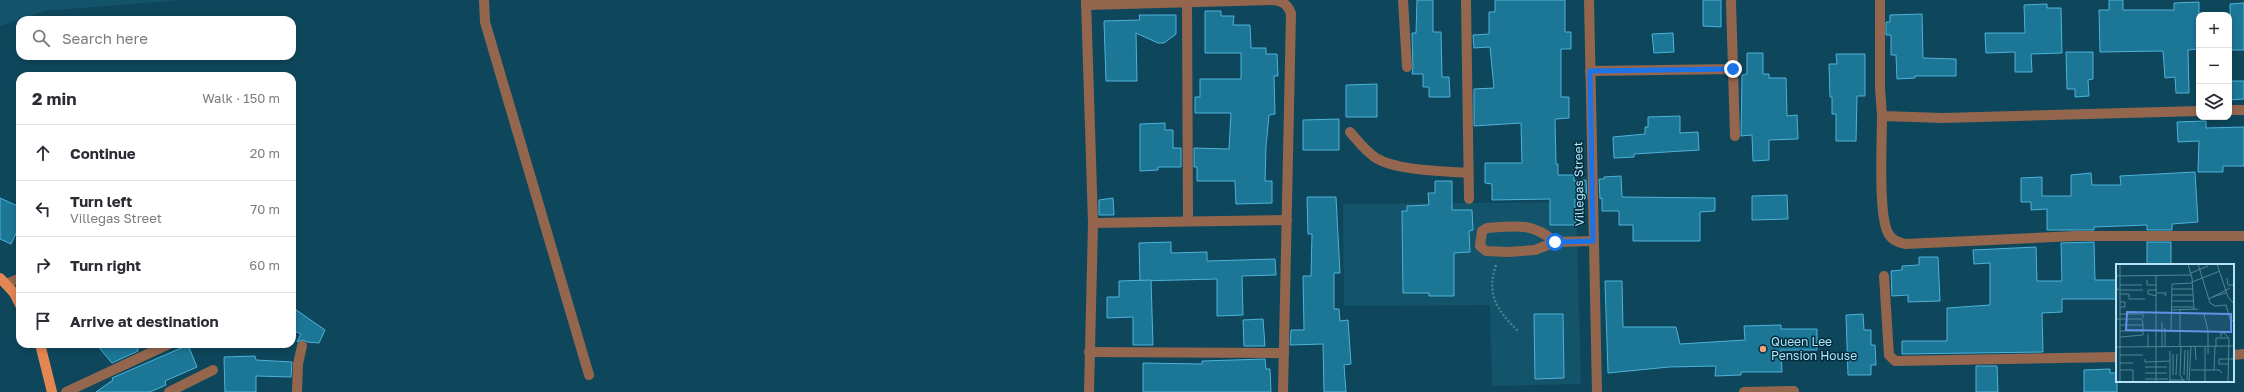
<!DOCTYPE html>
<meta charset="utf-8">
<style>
:root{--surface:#fff;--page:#f2f2f3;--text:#2b2b33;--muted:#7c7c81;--line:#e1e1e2}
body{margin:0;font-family:"Golos Text",sans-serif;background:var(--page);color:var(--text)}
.controls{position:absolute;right:12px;top:12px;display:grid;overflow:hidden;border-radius:8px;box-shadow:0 2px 6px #0003}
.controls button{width:36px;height:36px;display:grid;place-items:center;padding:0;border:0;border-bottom:1px solid var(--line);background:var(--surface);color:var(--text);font:20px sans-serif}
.stop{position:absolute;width:12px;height:12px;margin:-9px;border:3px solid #1a73e8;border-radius:50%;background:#fff}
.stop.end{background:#1a73e8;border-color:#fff;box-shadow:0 1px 4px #0008}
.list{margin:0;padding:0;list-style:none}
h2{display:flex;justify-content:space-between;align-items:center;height:52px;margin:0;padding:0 16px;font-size:17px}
h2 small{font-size:13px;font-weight:400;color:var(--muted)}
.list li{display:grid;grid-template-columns:26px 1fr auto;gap:12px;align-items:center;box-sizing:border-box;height:56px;padding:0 16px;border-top:1px solid var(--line)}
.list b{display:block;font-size:15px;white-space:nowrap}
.list p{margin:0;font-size:13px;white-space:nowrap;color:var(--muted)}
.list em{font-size:13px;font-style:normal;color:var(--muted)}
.icon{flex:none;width:22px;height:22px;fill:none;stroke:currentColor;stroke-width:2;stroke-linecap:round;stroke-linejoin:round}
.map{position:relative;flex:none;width:2244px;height:392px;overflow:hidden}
.search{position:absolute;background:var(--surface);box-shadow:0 2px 6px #0003;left:16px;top:16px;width:280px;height:44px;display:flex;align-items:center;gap:10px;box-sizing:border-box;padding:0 14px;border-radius:12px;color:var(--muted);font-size:15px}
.panel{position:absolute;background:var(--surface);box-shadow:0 2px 6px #0003;left:16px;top:72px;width:280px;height:276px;border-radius:12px}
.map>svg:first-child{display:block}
.built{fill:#14546a}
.building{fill:#1c7696;stroke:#4eb2da}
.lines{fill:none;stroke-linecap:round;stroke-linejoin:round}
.path{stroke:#497e92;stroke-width:2.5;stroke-dasharray:2 2;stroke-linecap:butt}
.minor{stroke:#95664e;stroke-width:10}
.major{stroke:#e58655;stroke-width:10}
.route{stroke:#1a73e8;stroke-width:5}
.poi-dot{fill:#f0a27a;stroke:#002c3c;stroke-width:1.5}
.labels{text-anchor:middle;stroke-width:3;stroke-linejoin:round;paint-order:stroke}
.street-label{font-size:12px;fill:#b6e3f7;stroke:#002c3c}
.poi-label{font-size:12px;fill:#b6e3f7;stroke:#002c3c;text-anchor:start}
.inset-road{fill:none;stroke:#518599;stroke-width:1}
.view{fill:#6291e6;fill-opacity:0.15;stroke:#6291e6;stroke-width:2}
.inset-edge{fill:none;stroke:#b6e3f7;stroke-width:2}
</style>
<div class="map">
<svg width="2244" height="392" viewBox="0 0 2244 392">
<rect width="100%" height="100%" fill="#0e475b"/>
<g class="built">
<polygon points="0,0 181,0 44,11 0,26"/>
<polygon points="1576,202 1581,384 1492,386 1490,305 1344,306 1343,204"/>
</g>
<g class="building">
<polygon points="1417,0 1433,0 1433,32 1441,32 1442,77 1449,77 1450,97 1429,97 1429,87 1423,87 1423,74 1412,74 1413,67 1412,33 1416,33"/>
<polygon points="1495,0 1565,0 1565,32 1571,32 1571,49 1561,49 1561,97 1569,97 1569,118 1555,119 1556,164 1558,164 1558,175 1574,175 1574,181 1586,180 1587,199 1575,199 1575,225 1550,225 1550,199 1492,200 1492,184 1485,183 1485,163 1522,163 1521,123 1474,126 1474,89 1494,88 1490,47 1474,48 1473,35 1489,34 1489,12 1495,12"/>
<polygon points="1703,0 1721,0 1721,27 1703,26"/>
<polygon points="2109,0 2123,0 2123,10 2174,10 2174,3 2199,2 2199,49 2188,50 2189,93 2176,93 2175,77 2165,78 2163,51 2100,52 2099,10 2109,10"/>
<polygon points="2244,3 2244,50 2231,50 2230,4"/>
<polygon points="2047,4 2047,8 2061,8 2062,53 2031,54 2032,72 2015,72 2015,52 1986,53 1985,33 2025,33 2024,5"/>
<polygon points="1205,11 1221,11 1221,16 1234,16 1233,25 1250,25 1251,48 1266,48 1266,54 1277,54 1278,76 1274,76 1275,114 1269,115 1266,146 1265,181 1272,181 1272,203 1236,204 1235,181 1197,181 1197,167 1194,167 1194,148 1229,149 1231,113 1195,113 1195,97 1200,97 1200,79 1241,79 1241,53 1205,53"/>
<polygon points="1922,14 1923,58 1956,59 1956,76 1915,76 1915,78 1897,79 1896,55 1891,55 1891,35 1886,35 1886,22 1890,22 1890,15"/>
<polygon points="1139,15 1176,15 1176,34 1164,43 1158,43 1136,33 1137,81 1106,81 1104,21 1140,20"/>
<polygon points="1673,33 1674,52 1654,53 1652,34"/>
<polygon points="2066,52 2093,52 2093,79 2088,80 2089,96 2075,97 2075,89 2067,89"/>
<polygon points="1747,53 1763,53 1763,74 1769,74 1769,78 1786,78 1787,116 1797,115 1798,139 1769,140 1769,160 1753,161 1752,135 1741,136 1742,75 1747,74"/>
<polygon points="1836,54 1865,54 1865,96 1857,96 1856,141 1836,141 1836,114 1832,114 1832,97 1830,97 1829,64 1837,64"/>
<polygon points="2229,81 2244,81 2244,99 2229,100"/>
<polygon points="1377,84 1377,117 1346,117 1346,85"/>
<polygon points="1680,116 1680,133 1698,132 1699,150 1634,154 1634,157 1614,158 1613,137 1645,134 1645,127 1648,127 1648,117"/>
<polygon points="1339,119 1339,150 1303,150 1303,120"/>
<polygon points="2206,121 2206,128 2244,127 2244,166 2223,166 2223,172 2198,172 2199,141 2178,142 2177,122"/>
<polygon points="1165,123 1165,130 1173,130 1173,148 1181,148 1181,167 1158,167 1158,170 1140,171 1140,124"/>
<polygon points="2195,172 2198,222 2172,224 2172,230 2147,230 2147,225 2094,227 2094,230 2047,230 2047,209 2031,210 2031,202 2021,202 2021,178 2042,177 2042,196 2071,196 2071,175 2091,173 2092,185 2121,185 2120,176"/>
<polygon points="1621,176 1622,197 1715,198 1715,211 1700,212 1700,241 1633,241 1633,225 1619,225 1619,211 1602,211 1602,198 1600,199 1599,179 1604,179 1604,177"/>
<polygon points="1435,181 1452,181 1452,210 1472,210 1473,230 1469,231 1470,252 1454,253 1454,296 1429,296 1429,293 1403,293 1402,211 1407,211 1407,206 1429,205 1428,193 1435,193"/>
<polygon points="1787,195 1788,219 1752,220 1752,196"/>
<polygon points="1307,197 1336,197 1340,273 1334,273 1334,309 1339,309 1340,321 1348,320 1351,364 1344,365 1346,392 1324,392 1323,344 1290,345 1291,330 1304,330 1303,276 1311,276 1312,234 1308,234"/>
<polygon points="0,198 20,207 20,225 11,244 0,239"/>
<polygon points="1113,198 1114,215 1099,215 1099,200"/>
<polygon points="1171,242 1171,253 1207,252 1207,261 1275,259 1276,275 1242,276 1243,315 1217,316 1217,279 1140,281 1139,243"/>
<polygon points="2094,242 2095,280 2117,280 2117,299 2062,299 2062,312 2042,313 2043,352 1902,354 1902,341 1947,341 1947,308 1990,305 1990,263 1974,264 1973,250 2036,247 2037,281 2062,281 2061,243"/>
<rect x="2147" y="242" width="24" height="23"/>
<polygon points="1919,257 1938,257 1940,301 1908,302 1908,295 1892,296 1891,271 1902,270 1902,266 1919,265"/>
<polygon points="1151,280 1153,345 1133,345 1133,317 1107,318 1107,297 1119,297 1119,281"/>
<polygon points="1605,281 1622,281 1623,327 1676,327 1680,344 1745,340 1744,326 1781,325 1781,329 1817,329 1817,350 1781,350 1782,372 1741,372 1741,375 1715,376 1716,366 1669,367 1608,373"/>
<polygon points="292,307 325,330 319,343 307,342 303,340 297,342 301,334 292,330"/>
<polygon points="1534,314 1563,314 1564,378 1535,379"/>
<polygon points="1863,314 1864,330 1871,330 1871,345 1875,345 1876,365 1871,365 1871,375 1848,375 1846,315"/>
<polygon points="1263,319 1265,346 1244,346 1243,320"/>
<polygon points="96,344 137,344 138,351 112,363"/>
<polygon points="188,345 197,367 165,381 166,385 150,392 96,392 113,380 112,378"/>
<polygon points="255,356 256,360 292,362 291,377 256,376 256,392 225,392 224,357"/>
<polygon points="1265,359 1266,369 1270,369 1271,392 1143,392 1143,363 1202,364 1202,361"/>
<polygon points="1976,366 1997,366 1998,392 1976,392"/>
<polygon points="2110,369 2110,373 2117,373 2117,392 2084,392 2084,370"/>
</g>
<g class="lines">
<path class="path" d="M1496 265C1486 295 1497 310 1518 331"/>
<g class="minor">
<polyline points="484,0 485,22 589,375"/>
<polyline points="1086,0 1093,223 1089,392"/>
<polyline points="1403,0 1407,67"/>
<polyline points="1466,0 1469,199"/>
<polyline points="1589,0 1597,392"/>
<polyline points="1880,0 1880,88 1882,116 1943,118 2199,111"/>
<polyline points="1187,2 1188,221"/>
<polyline points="1731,2 1733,69"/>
<path d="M1086 5 1273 0C1283 1 1287 4 1291 13L1283 392"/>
<polyline points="1590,71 1733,69 1735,136"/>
<polyline points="2229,110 2244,110"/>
<path d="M1882 116C1882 140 1878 214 1888 233 1892 240 1897 242 1905 244L2076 236H2244"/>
<path d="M1350 132C1358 141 1365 151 1376 158 1397 171 1444 171 1468 173"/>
<polyline points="1093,223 1287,220"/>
<path d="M1555 242C1532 222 1516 226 1487 228L1482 231 1480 246 1486 251 1508 252 1535 250 1555 242 1593 241"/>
<polyline points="1884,276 1889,355 1895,361 2117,357"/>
<polyline points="6,284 20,278"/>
<polyline points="1089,352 1284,353"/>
<polyline points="2233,355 2244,354"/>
<polyline points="66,392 169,344"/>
<polyline points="169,392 213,370"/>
<polyline points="297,392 298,364 302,346"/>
<polyline points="1744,392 1794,391"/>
</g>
<g class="major">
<polyline points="0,278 14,293 20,305"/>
<polyline points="40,344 52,392"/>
</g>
</g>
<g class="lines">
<polyline class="route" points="1555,242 1593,241 1590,71 1733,69"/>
</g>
<circle class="poi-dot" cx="1763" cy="349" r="4"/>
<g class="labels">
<g class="street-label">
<text transform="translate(1579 184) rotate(-91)" y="4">Villegas Street</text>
</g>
<g class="poi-label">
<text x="1771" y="346">Queen Lee<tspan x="1771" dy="14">Pension House</tspan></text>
</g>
</g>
<g transform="translate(2116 264)">
<rect width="118" height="118" fill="#0e475b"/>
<path class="inset-road" d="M4 0V118M72 0 76 14 78 46M82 0 94 39 99 42 110 41 114 55 118 57M101 0 112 33 118 40M75 9 92 2M0 12 75 11M111 14 112 21H118M31 16V21H40M76 18 104 7M4 21H26M0 24 3 26H27M56 25H77M41 26H32V30L41 32M41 29H50L49 32M4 30H13V35H29M56 31H77M96 33 110 29M93 35 114 24M56 37H77M4 43H9V38H4M56 43H77M55 46 82 45M4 50H27V54M88 50 92 67V90M0 55H26L27 61M4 61H27V67M4 67H27V71L4 73M64 67H55L56 20 76 19M105 73V69H108L112 73M46 82V58M49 82V64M64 82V46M65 82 64 111 68 118M79 82 80 96M100 82V74H113L112 118M0 83 118 82M32 83V70M4 91H27M29 95V98L54 97M4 99H17M113 100H103V95H117M29 103H51M4 106H17V118M75 106H89M89 106H103L106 109M98 106 99 82M29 109H51M57 111V90M60 111 61 90M68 111 69 86M29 115H52M54 116H69M71 116 72 86M40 118V12M54 118V87M73 118 75 82M89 118V82"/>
<path class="view" d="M11 48 115 50V68L10 66Z"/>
<rect width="118" height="118" class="inset-edge"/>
</g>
</svg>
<div class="controls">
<button>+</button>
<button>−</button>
<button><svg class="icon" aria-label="layers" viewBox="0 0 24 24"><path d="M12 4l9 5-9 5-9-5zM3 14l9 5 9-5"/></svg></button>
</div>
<div class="stop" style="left:1555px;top:242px"></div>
<div class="stop end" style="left:1733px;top:69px"></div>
<div class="search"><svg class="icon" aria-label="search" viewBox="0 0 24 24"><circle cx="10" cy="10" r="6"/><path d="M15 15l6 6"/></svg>Search here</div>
<section class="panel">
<h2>2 min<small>Walk · 150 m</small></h2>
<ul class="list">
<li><svg class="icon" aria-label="ahead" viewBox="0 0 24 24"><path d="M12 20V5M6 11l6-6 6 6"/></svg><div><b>Continue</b></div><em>20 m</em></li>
<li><svg class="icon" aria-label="left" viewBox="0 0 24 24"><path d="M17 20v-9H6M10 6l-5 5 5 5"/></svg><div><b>Turn left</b><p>Villegas Street</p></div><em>70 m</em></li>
<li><svg class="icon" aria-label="right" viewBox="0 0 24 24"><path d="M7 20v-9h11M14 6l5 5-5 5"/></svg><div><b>Turn right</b></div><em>60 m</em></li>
<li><svg class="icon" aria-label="arrive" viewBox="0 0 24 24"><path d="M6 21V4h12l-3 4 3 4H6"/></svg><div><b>Arrive at destination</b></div></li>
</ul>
</section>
</div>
